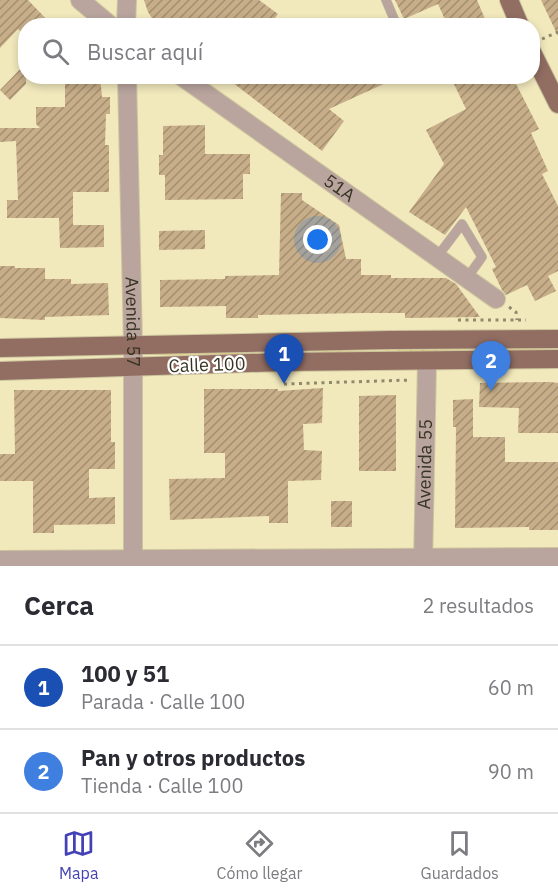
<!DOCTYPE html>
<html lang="es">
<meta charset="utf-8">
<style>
:root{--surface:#fff;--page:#f7f7f7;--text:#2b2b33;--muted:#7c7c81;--line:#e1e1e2;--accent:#4341b6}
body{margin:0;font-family:"IBM Plex Sans",sans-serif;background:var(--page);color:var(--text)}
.you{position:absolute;left:318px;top:240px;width:21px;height:21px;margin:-15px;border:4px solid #fff;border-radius:50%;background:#1a73e8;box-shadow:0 0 0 9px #1a73e833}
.badge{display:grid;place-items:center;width:39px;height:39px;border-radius:50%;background:var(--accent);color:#fff;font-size:20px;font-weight:700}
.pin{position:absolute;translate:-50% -50px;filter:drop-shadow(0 2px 3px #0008)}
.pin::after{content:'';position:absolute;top:32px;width:21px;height:18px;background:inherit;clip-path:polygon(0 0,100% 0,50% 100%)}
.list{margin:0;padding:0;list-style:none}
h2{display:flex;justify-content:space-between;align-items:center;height:78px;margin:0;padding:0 24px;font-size:26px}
h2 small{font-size:20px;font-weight:400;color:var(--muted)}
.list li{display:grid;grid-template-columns:39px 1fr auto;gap:18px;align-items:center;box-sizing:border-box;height:84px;padding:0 24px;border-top:2px solid var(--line)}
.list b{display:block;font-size:22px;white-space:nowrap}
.list p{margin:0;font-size:20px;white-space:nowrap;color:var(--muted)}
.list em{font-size:20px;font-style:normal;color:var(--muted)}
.icon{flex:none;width:33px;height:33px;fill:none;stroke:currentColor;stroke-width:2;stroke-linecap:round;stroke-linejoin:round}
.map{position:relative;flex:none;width:558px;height:566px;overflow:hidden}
.search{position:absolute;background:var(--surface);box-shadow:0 3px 9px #0003;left:18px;right:18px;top:18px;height:66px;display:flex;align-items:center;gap:15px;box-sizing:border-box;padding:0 21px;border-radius:24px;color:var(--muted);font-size:22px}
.sheet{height:246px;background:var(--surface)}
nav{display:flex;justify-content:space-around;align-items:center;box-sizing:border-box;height:84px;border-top:2px solid var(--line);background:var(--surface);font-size:16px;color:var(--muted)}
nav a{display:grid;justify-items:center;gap:3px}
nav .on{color:var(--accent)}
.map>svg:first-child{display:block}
.grass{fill:url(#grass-dots)}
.building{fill:url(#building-hatch)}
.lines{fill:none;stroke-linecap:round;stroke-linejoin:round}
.lane-casing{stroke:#ccc49d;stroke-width:10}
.street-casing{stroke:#ccc49d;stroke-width:20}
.primary-casing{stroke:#ccc49d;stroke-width:20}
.path{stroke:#8f896b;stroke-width:3;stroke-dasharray:3 4.5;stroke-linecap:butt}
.lane{stroke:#b9a49e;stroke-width:9}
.street{stroke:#b9a49e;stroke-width:18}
.primary{stroke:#916d62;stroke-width:18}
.labels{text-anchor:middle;stroke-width:4.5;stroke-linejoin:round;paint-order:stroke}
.street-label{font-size:18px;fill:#373422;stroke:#fff}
</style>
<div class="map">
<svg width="558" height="566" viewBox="0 0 558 566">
<defs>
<pattern id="grass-dots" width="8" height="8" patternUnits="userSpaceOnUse" patternTransform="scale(1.5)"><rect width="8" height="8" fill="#e7d16f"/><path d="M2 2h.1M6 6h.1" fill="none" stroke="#c7b460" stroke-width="1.8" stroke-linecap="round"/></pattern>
<pattern id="building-hatch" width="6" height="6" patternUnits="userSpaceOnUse" patternTransform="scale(1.5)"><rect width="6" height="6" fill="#c7ae89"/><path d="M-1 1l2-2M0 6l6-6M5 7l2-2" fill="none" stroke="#a28e70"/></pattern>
</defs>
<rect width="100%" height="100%" fill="#f1e8bc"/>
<polygon class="grass" points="558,348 558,350 151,355 150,354"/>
<g class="building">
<polygon points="0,0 28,0 53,26 26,26 26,36 18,29 0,48"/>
<polygon points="144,0 259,0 278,14 269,26 157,26 148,12"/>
<polygon points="395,0 477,0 488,26 448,26 438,4 404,19"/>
<polygon points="541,0 558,0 558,36"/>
<polygon points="26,63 26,84 10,100 0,90"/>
<polygon points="65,76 100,76 102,97 110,97 110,114 106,114 105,145 109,145 109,192 73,192 73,225 104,225 104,247 60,248 59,218 7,218 7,200 18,200 16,141 0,142 0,128 40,128 36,124 36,107 65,107"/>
<polygon points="224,76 401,76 329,109 344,121 322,151"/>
<polygon points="464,76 512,76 539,129 531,133 548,171 542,174 558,206 558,271 548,276 556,291 535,301 527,285 506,295 502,290 492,269 496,267 466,207 445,235 409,212 444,164 426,130 466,109 453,82"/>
<polygon points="205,125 205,154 250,154 250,174 243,174 243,199 165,200 165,175 159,175 159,155 163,155 163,126"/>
<polygon points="281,193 302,193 302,200 339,225 346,259 361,259 361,275 391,275 391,278 446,278 456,284 480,317 405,318 405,313 361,313 258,315 258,318 226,318 226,306 160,307 160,280 225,279 225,276 279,275"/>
<polygon points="205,230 205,249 159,250 159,231"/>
<polygon points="0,266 15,266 15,268 45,268 45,279 71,279 71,284 108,283 109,315 45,317 45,320 0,318"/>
<polygon points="550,382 558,383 558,433 518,433 519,408 479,407 480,383"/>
<polygon points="323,388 322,423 303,424 304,450 322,451 321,480 288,481 288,523 269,523 269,516 170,520 169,479 225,478 225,453 204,453 204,389 278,389 278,391"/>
<polygon points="14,390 111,390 111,442 115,442 115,469 89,469 89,498 115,497 115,524 54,525 54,533 33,533 33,481 0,481 0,454 15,454"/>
<polygon points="396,395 396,471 359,471 359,396"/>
<polygon points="473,399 473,437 505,437 505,462 558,462 558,530 529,530 529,527 455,528 456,427 453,427 453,400"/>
<rect x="331" y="501" width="21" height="26"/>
</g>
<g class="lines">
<g class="lane-casing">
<g id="lane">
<polyline points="386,0 397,26"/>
<polyline points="437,257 462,224 482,257 467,278"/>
</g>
</g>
<g class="street-casing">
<g id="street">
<polyline points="80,0 111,26"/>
<polyline points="126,26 127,0"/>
<path id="s1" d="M127 76 133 345V566"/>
<path id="s2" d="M181 76 496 299"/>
<polyline points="0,560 558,557"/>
<path id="s3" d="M423 566 427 361"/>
</g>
</g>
<g class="primary-casing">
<g id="primary">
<polyline points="509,0 520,26"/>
<polyline points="532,52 558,104"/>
<polyline points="0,348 391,340 558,339"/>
<polyline points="0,371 282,362 558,359"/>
</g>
</g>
<g class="path">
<polyline points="542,39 558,32"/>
<polyline points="509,307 516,312 517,320"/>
<polyline points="458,320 526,320"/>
<polyline points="284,384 411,380"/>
</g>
<use href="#lane" class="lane"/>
<use href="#street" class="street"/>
<use href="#primary" class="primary"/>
</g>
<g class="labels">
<g class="street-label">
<text dy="6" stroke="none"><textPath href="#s2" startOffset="194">51A</textPath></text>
<text dy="6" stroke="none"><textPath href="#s1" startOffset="246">Avenida 57</textPath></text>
<text transform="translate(207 365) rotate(-2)" y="6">Calle 100</text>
<text dy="6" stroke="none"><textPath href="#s3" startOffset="102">Avenida 55</textPath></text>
</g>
</g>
</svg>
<div class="you"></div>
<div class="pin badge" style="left:284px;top:384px;background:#1a4fb4">1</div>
<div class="pin badge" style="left:491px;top:391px;background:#3f7fe0">2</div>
<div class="search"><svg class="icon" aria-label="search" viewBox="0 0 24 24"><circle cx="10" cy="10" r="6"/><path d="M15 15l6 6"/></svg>Buscar aquí</div>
</div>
<section class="sheet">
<h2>Cerca<small>2 resultados</small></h2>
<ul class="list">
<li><span class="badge" style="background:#1a4fb4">1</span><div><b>100 y 51</b><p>Parada · Calle 100</p></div><em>60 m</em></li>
<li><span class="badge" style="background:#3f7fe0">2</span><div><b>Pan y otros productos</b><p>Tienda · Calle 100</p></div><em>90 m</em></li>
</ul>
</section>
<nav>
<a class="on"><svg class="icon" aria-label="map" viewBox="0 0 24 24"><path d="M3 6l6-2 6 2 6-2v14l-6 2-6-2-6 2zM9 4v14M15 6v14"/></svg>Mapa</a>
<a><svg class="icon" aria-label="directions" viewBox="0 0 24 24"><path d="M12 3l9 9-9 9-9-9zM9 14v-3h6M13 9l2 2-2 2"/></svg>Cómo llegar</a>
<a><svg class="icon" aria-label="saved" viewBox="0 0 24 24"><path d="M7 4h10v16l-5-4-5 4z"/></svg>Guardados</a>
</nav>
